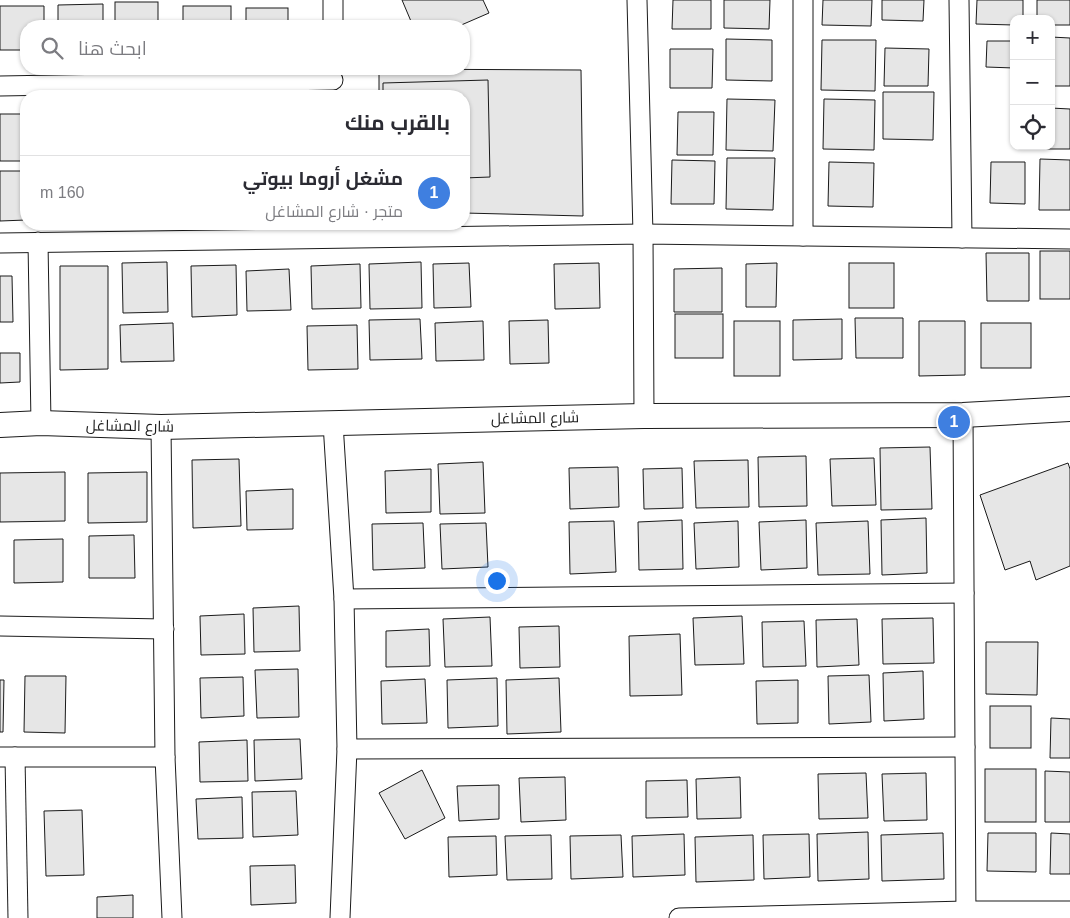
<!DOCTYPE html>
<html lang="ar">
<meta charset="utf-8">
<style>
:root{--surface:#fff;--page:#f2f2f3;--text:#2b2b33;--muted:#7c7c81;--line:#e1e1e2;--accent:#0b8043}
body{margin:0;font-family:Helvetica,Cairo,sans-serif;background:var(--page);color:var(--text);direction:rtl}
.controls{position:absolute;right:15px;top:15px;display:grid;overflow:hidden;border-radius:10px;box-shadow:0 1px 4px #0004}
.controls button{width:45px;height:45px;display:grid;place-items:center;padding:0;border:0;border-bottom:1px solid var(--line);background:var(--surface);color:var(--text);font:25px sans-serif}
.you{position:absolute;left:496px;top:580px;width:18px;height:18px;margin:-12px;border:4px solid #fff;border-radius:50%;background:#1a73e8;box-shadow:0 0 0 8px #1a73e833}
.badge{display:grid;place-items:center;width:32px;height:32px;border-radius:50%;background:var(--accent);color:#fff;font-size:16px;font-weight:700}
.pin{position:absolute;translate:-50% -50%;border:2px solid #fff;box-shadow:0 1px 5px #0006}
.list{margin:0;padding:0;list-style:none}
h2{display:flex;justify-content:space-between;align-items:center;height:65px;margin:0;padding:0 20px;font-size:21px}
h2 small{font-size:16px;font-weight:400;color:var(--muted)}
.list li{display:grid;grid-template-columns:32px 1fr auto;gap:15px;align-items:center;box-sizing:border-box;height:75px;padding:0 20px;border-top:1px solid var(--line)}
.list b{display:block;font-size:19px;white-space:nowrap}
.list p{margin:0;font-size:16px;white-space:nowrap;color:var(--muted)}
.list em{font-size:16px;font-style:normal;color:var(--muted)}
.icon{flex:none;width:28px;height:28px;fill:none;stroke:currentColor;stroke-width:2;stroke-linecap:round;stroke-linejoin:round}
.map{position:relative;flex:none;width:1070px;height:918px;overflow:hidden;direction:ltr}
.search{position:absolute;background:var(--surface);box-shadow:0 1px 4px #0004;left:20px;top:20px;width:450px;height:55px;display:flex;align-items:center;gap:12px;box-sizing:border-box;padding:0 18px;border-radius:20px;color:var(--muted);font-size:19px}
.panel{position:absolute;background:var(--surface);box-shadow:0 1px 4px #0004;left:20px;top:90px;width:450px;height:140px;border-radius:20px;direction:rtl}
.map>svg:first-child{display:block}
.building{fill:#e6e6e6;stroke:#1a1a1a}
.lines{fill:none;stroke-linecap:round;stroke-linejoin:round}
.minor-casing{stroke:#1a1a1a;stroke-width:21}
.tertiary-casing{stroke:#1a1a1a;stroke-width:26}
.minor{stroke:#fff;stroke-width:19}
.tertiary{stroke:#fff;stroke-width:24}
.labels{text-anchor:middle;stroke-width:4;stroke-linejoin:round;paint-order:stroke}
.street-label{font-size:15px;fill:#1a1a1a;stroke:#fff}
</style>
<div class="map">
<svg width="1070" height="918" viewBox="0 0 1070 918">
<rect width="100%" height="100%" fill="#fff"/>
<g class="building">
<polygon points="402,0 483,0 489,13 459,26 413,26"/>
<polygon points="673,0 711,0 711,29 672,29"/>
<polygon points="724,0 770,0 769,29 724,28"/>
<polygon points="823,0 872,0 871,26 822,25"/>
<polygon points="882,0 924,0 923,21 882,20"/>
<polygon points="977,0 1023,0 1023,19 1014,19 1014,25 976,24"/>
<polygon points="1037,0 1070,0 1070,25 1051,25 1051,19 1037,19"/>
<rect x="115" y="2" width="43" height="24"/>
<polygon points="103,4 103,26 58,26 58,5"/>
<polygon points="0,6 44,6 44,26 26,26 26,50 0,50"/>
<rect x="183" y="6" width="48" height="20"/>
<rect x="246" y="8" width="42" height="18"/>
<polygon points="1051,37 1070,38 1070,86 1051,86"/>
<polygon points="726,39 772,40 772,81 726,80"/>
<polygon points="822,40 876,40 875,91 821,90"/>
<polygon points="987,41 1014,41 1014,68 986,67"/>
<polygon points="885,48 929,49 928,86 884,86"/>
<polygon points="670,49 713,49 712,88 670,88"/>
<polygon points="379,69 581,70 583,216 464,213 464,96 379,96"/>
<polygon points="488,80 490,177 464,178 464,96 383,96 383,83"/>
<polygon points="883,92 934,92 933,140 883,139"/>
<polygon points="727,99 775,100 773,151 726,150"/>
<polygon points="824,99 875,100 874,150 823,149"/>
<polygon points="1051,108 1070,109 1070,149 1040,149 1040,146 1051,146"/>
<polygon points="678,112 714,112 713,155 677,155"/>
<rect x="0" y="114" width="26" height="47"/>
<polygon points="727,158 775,158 773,210 726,209"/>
<polygon points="1040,159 1070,160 1070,210 1039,210"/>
<polygon points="672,160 715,161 714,204 671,204"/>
<polygon points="829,162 874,163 873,207 828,206"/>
<polygon points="991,162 1025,162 1025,204 990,203"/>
<polygon points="0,171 26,171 26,220 0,221"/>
<rect x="1040" y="251" width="30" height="48"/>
<polygon points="986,253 1029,253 1029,301 987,301"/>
<polygon points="167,262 168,312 123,313 122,263"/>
<polygon points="421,262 422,308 370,309 369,264"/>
<polygon points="469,263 471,307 434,308 433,264"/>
<polygon points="599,263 600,308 555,309 554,264"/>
<polygon points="777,263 776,307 746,307 746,264"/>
<rect x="849" y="263" width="45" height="45"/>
<polygon points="360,264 361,308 312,309 311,266"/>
<polygon points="236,265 237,315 192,317 191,266"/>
<polygon points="60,266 108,266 108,369 60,370"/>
<polygon points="722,268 722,312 674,312 674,269"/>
<polygon points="289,269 291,310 247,311 246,271"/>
<polygon points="0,276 12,276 13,322 0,322"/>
<rect x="675" y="314" width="48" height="44"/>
<polygon points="855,318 903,318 903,358 856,358"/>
<polygon points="420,319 422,359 370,360 369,320"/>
<polygon points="842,319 842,359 793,360 793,320"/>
<polygon points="548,320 549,363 510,364 509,321"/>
<polygon points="483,321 484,360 436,361 435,323"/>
<rect x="734" y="321" width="46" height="55"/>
<polygon points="919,321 965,321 965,375 919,376"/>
<polygon points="173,323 174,361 121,362 120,325"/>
<rect x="981" y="323" width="50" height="45"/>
<polygon points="357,325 358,369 308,370 307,326"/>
<polygon points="0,353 20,353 20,382 0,383"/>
<polygon points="930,447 932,509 881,510 880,448"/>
<polygon points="806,456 807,506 759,507 758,457"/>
<polygon points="874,458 876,505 832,506 830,459"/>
<polygon points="239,459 241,526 193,528 192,460"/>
<polygon points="748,460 749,507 696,508 694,461"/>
<polygon points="483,462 485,513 440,514 438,464"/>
<polygon points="1068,463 1070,469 1070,566 1036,580 1030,561 1005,570 980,495"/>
<polygon points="618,467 619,507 570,509 569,468"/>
<polygon points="682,468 683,508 644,509 643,469"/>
<polygon points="431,469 431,512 386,513 385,471"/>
<polygon points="65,472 65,521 0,522 0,473"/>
<polygon points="147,472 147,522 88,523 88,473"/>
<polygon points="293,489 293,529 247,530 246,491"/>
<polygon points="926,518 927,573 882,575 881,520"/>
<polygon points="682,520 683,569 639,570 638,522"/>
<polygon points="806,520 807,568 761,570 759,522"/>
<polygon points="614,521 616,572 570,574 569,522"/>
<polygon points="738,521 739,567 696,569 694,523"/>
<polygon points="868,521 870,574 818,575 816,523"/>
<polygon points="423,523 425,568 373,570 372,524"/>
<polygon points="486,523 488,567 442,569 440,524"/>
<polygon points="134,535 135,578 89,578 89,536"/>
<polygon points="63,539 63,582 14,583 14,540"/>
<polygon points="299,606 300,651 254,652 253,608"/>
<polygon points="244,614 245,654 201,655 200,616"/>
<polygon points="742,616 744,664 695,665 693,618"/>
<polygon points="490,617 492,666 445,667 443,619"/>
<polygon points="933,618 934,663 883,664 882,619"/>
<polygon points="857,619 859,665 817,667 816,620"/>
<polygon points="804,621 806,666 763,667 762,622"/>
<polygon points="559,626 560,667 520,668 519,627"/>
<polygon points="429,629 430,666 386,667 386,631"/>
<polygon points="680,634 682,695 630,696 629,636"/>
<polygon points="986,642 1038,642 1037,695 986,694"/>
<polygon points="298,669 299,717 257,718 255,670"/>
<polygon points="923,671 924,719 884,721 883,673"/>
<polygon points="869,675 871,722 829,724 828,676"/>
<polygon points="25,676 66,676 65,733 24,732"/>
<polygon points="243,677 244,716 201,718 200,678"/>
<polygon points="497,678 498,726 448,728 447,680"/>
<polygon points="559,678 561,732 507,734 506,680"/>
<polygon points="425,679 427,723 382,724 381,681"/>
<polygon points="0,680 4,680 3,732 0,732"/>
<polygon points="798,680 798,723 757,724 756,681"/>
<rect x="990" y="706" width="41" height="42"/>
<polygon points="1051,718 1070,719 1070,758 1050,758"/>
<polygon points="300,739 302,779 255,781 254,740"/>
<polygon points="247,740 248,781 200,782 199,742"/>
<rect x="985" y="769" width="51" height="53"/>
<polygon points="422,770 445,818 405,839 379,793"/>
<polygon points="1045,771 1070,772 1070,822 1045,822"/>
<polygon points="866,773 868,818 819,819 818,774"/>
<polygon points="926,773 927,820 884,821 882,774"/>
<polygon points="565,777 566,820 521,822 519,778"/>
<polygon points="740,777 741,818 697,819 696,779"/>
<polygon points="687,780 688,817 646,818 646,781"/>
<polygon points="499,785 499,819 459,821 457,786"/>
<polygon points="296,791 298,835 253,837 252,792"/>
<polygon points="242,797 243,838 198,839 196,799"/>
<polygon points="82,810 84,875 46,876 44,811"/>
<polygon points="868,832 869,879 818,881 817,834"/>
<polygon points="943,833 944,879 882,881 881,835"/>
<polygon points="988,833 1036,833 1036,872 987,871"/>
<polygon points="1051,833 1070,834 1070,874 1050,874"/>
<polygon points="684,834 685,875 633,877 632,836"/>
<polygon points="809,834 810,877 764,879 763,835"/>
<polygon points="551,835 552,879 507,880 505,836"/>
<polygon points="621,835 623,877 571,879 570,836"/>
<polygon points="753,835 754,880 696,882 695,837"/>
<polygon points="496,836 497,875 449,877 448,837"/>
<polygon points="295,865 296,903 251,905 250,866"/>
<polygon points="133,895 133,918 97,918 97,897"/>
</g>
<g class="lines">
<g class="minor-casing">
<g id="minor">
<polyline points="333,0 333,26"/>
<polyline points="637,0 643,234 644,416"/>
<polyline points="959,0 962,238"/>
<polyline points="0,86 333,80"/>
<polyline points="803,236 803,0"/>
<polyline points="38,242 41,423"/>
<polyline points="0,243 643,234 1070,239"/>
<polyline points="963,415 966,918"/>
<polyline points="333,423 344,599 347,749 340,918"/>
<polyline points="161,427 165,757 172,918"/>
<polyline points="344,599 964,593"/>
<polyline points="0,626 164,629"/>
<polyline points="347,749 965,747"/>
<polyline points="0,757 165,757"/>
<polyline points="15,757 18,918"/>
<polyline points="679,918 966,911 1070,911"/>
</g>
</g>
<g class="tertiary-casing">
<polyline id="tertiary" points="0,425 41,423 161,427 644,416 963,415 1070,409"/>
</g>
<use href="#minor" class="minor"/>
<use href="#tertiary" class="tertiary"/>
</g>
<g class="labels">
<g class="street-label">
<text transform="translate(535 418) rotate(-1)" y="5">شارع المشاغل</text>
<text transform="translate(130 426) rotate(1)" y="5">شارع المشاغل</text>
</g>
</g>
</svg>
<div class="controls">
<button>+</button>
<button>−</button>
<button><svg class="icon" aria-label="locate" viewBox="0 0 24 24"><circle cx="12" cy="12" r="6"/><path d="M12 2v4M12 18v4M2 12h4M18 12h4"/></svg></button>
</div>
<div class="you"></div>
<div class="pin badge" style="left:954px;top:422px;background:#3f7fe0">1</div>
<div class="search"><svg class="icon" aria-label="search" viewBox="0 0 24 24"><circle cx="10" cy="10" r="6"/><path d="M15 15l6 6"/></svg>ابحث هنا</div>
<section class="panel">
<h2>بالقرب منك<small></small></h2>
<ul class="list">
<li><span class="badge" style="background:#3f7fe0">1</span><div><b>مشغل أروما بيوتي</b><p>متجر · شارع المشاغل</p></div><em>160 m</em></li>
</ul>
</section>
</div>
